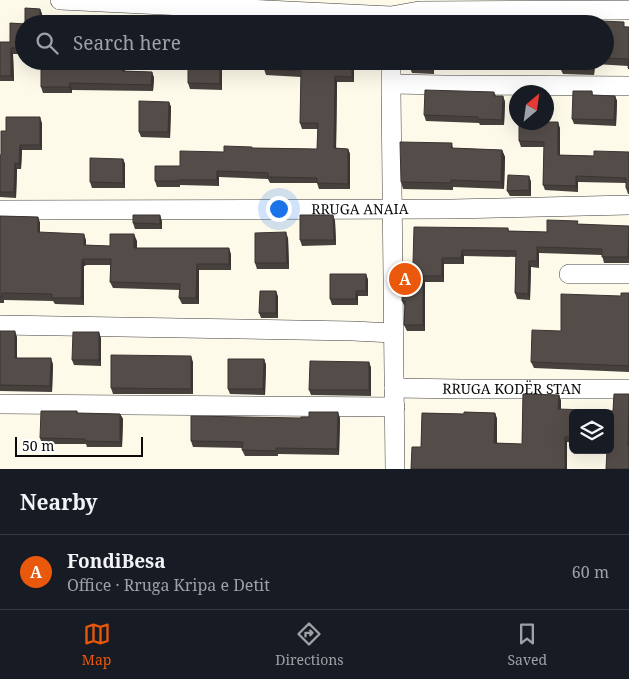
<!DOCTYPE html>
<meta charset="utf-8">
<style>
:root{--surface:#171b24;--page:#20242c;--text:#f1f3f6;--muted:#9ea1a6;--line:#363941;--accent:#ea580c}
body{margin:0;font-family:"Noto Serif",serif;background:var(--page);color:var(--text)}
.controls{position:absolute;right:15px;bottom:15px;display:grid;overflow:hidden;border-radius:8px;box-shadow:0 5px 20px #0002}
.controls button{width:45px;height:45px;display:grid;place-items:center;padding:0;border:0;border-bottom:1px solid var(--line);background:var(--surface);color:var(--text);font:25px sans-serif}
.compass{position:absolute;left:509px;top:85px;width:45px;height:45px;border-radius:50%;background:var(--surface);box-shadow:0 5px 20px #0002;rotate:29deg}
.scale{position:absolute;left:15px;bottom:12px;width:128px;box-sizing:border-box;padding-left:5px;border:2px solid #0b0b0b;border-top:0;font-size:14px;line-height:18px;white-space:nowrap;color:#0b0b0b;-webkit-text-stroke:4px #fff;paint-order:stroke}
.you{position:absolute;left:278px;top:208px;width:18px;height:18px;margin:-12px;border:4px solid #fff;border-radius:50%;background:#1a73e8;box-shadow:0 0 0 8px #1a73e833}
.badge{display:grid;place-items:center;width:32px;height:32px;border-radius:50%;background:var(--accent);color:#fff;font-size:16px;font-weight:700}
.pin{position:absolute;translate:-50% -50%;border:2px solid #fff;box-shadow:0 1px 5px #0006}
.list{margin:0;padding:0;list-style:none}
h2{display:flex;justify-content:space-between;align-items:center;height:65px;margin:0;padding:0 20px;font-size:21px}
h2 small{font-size:16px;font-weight:400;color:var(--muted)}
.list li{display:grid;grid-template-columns:32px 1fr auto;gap:15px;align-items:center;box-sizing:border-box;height:75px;padding:0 20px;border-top:1px solid var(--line)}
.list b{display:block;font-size:19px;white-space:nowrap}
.list p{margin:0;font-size:16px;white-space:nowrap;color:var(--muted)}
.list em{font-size:16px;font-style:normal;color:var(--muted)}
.icon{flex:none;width:28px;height:28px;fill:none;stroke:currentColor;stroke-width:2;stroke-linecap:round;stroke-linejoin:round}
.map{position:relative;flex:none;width:629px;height:469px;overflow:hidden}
.search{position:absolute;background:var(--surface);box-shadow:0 5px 20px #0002;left:15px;right:15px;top:15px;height:55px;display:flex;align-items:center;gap:12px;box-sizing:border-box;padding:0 18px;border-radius:28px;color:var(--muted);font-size:19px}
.sheet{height:140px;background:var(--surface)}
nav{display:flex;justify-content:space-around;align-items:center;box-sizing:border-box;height:70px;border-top:1px solid var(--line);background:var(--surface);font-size:14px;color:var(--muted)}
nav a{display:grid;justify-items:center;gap:2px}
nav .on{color:var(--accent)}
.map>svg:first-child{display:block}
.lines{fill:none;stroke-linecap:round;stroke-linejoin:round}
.minor-casing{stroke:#3e3e3e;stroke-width:20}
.minor{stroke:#fff;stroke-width:19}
.wall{fill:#47413e}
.shaded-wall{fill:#3a3532}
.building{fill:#534c48;stroke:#3a3532}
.labels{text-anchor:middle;stroke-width:5;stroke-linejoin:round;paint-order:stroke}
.street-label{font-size:14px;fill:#0b0b0b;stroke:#fff}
</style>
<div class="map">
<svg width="629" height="469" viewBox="0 0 629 469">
<rect width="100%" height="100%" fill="#fefaea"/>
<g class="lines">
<g class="minor-casing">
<g id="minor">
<polyline points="60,0 391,16 419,11 629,10"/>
<polyline points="391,61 391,89 395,469"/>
<polyline points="392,84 444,85 629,86"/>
<path id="s1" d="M0 210 452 209 629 205"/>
<polyline points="569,274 629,274"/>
<polyline points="0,325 353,331 393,333"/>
<path id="s2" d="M394 388 463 389H629"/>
<polyline points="0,404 395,407"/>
</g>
</g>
<use href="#minor" class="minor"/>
</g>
<g class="wall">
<polygon points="25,8 40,9 42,14 42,24 24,24 24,54 13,54 14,81 0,81 0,42 10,42 10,23 25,24"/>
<polygon points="605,24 629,27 629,70 628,66 595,64 594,75 563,74 560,68 561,61 605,61"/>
<polygon points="125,61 125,71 152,72 154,78 153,91 72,90 72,93 43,93 41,87"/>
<polygon points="188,61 222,61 222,90 190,89 188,83"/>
<polygon points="354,61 354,82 337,82 336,148 348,149 350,154 350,189 319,189 317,183 270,183 268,179 219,177 219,186 180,185 180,187 157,187 155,181 180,166 224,152 252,148 317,149 318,129 302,129 300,123 301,77 266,75 264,69"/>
<polygon points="410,61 479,61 478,67 434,66 434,74 412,73 410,68"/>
<polygon points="592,91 593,95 615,96 617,101 616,126 574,124 572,119"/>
<polygon points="494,92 496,96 503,96 505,102 504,125 480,125 479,123 426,121 424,115"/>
<polygon points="169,102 171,107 170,138 141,137 139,132"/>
<polygon points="42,123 42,150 22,150 21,169 17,169 16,198 0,197 0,155 1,155 6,131"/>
<polygon points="560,128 560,155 594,156 629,152 629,194 628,194 626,188 626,183 578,182 578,192 545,190 543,185 544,147 521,147 519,141"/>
<polygon points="452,143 453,148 502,150 505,157 504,189 453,187 453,190 403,189 401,182"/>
<polygon points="123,159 125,164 125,188 92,188 90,182"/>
<polygon points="529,176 531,182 531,196 510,196 507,191"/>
<polygon points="333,215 335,221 336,245 302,246 300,240"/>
<polygon points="0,216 38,217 40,223 40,233 86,240 86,245 110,246 137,241 137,248 231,254 231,270 199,270 199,304 182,304 179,298 180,290 113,288 110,282 110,265 86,265 84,266 84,305 55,304 53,301 4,300 4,303 0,303"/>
<polygon points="162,221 162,229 135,229 133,223"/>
<polygon points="579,224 629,227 629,263 604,263 602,255 539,253 539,268 531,267 530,300 517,299 515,293 516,257 464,256 464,264 444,264 444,282 425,282 425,331 407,331 404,325 405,307 402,301 413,263 508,228 509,231 547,232"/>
<polygon points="288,238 289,269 257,269 255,263"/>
<polygon points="366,274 368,280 368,296 358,296 358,305 332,305 330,299"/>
<polygon points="276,291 278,297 278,318 261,318 259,313"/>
<polygon points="629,293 629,372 534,368 531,362 561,331 621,296"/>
<polygon points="0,331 17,337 17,358 53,364 52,392 0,391"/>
<polygon points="101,338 101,366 74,365 72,360"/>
<polygon points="264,359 266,365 265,395 230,394 228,389"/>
<polygon points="193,362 193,394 113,394 111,388"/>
<polygon points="369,362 371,368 371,396 311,395 309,390"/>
<polygon points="523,394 559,395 561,401 561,410 613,411 614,394 629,394 629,469 606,469 607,450 610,450 610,413 573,413 573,443 567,442 567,469 411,469 412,447 421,447 422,413 464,414 464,412 495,413 497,419 497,443 522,444"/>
<polygon points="77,411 78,413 120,414 123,419 122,447 87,447 86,444 42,444 40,438"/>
<polygon points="300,418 340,418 339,455 278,454 278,456 245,456 242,450 243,448 193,447 191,441"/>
</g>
<g class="shaded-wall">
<polygon points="40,9 42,14 42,24 40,24"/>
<polygon points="11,48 13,54 14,81 11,76"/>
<polygon points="122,61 125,61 125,77 122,71"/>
<polygon points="220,61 222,61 222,90 220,84"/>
<polygon points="352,61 354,61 354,82 352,77"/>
<polygon points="433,61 434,66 434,74 432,68"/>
<polygon points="592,61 593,61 595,64 594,75 592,68"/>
<polygon points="152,72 154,78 153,91 151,85"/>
<polygon points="335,76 337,82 336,154 334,148"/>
<polygon points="70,83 72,90 72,93 69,87"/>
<polygon points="503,96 505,102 504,125 502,120"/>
<polygon points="615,96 617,101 616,126 614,120"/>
<polygon points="169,102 171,107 170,138 168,132"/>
<polygon points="40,117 42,123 42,150 40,145"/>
<polygon points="558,122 560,128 560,161 558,155"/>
<polygon points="20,145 22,150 21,169 19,164"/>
<polygon points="348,149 350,154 350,189 348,184"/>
<polygon points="502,150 505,157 504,189 501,182"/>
<polygon points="123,159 125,164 125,188 123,183"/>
<polygon points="15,163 17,169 16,198 14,192"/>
<polygon points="217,171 219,177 219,186 217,180"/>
<polygon points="529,176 531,182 531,196 529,190"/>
<polygon points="576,176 578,182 578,192 576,186"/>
<polygon points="160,215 162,221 162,229 160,224"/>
<polygon points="333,215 335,221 336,245 334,240"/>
<polygon points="38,217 40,223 40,239 38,232"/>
<polygon points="629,227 629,260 628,257"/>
<polygon points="286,232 288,238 289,269 287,263"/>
<polygon points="84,234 86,240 86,251 84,245"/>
<polygon points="134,234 137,241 137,255 134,248"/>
<polygon points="537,247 539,253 539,268 537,261"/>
<polygon points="229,248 231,254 231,270 229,264"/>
<polygon points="462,250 464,256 464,264 461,258"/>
<polygon points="442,258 444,264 444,282 442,276"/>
<polygon points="83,259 86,265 84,266 84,305 81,298 82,260"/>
<polygon points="529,261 531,267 530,300 528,294"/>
<polygon points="197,264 199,270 199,304 196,298"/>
<polygon points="366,274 368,280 368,296 366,291"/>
<polygon points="423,276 425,282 425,331 423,325"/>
<polygon points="276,291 278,297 278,318 276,313"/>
<polygon points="356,291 358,296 358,305 356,299"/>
<polygon points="15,331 17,337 17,363 15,358"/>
<polygon points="99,332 101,338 101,366 99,360"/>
<polygon points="191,356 193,362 193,394 191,389"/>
<polygon points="51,358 53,364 52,392 50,386"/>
<polygon points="264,359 266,365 265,395 263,389"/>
<polygon points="369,362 371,368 371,396 369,390"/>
<polygon points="559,395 561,401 560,415 558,409"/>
<polygon points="338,412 340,418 339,455 337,449"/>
<polygon points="495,413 497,419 497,449 494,443"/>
<polygon points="120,414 123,419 122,447 120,442"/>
<polygon points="565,437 567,442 567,469 565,469"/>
</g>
<g class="building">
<polygon points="25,8 40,9 40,24 24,24 24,48 11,48 11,76 0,76 0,42 10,42 10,23 25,24"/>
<polygon points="600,21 624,22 624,27 629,27 629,69 628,68 629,59 605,58 605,24 600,24"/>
<polygon points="41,61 122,61 122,71 152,72 151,85 70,83 69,87 41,87"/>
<polygon points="188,61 220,61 220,84 188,83"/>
<polygon points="264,61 352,61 352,77 335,76 334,148 348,149 348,184 317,183 317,178 268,177 268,173 217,171 217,180 178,180 178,181 155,181 155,166 180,166 180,151 224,152 224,146 252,147 252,148 317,149 318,123 300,123 301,71 264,69"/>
<rect x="410" y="61" width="22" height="7"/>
<polygon points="561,61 592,61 592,68 560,68"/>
<polygon points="425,90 494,92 494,96 503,96 502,120 478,119 478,117 424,115"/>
<polygon points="573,91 592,91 592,95 615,96 614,120 572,119"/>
<polygon points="139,101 169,102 168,132 139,132"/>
<polygon points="6,117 40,117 40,145 20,145 19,164 15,163 14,192 0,192 0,155 1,155 1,131 6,131"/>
<polygon points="519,122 558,122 558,155 594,156 594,151 629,152 629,189 626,188 626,178 576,176 576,186 543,185 544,142 519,141"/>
<polygon points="400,142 452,143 451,148 502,150 501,182 451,180 451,183 401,182"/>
<polygon points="90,158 123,159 123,183 90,182"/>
<polygon points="508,175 529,176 529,190 507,191"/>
<polygon points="133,215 160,215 160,224 133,223"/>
<polygon points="300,215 333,215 334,240 300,240"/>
<polygon points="0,216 38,217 38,232 84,234 84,245 110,246 110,234 134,234 134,248 229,248 229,264 197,264 196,298 179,298 180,284 110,282 111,259 83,259 82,260 81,298 52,298 52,294 2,293 2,297 0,297"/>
<polygon points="547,220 578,221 577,224 629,226 628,257 602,257 602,249 537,247 537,261 529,261 528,294 515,293 516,251 462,250 461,258 442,258 442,276 423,276 423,325 404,325 405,301 402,301 402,264 413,263 414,227 508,228 508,231 547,232"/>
<polygon points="286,232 287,263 255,263 255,233"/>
<polygon points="330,274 366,274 366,291 356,291 356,299 330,299"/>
<polygon points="260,291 276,291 276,313 259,313"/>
<polygon points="621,293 629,293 629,366 531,362 532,330 561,331 561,294 621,296"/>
<polygon points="0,331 15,331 15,358 51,358 50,386 0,385"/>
<polygon points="73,332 99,332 99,360 72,360"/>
<polygon points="111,355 191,356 191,389 111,388"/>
<polygon points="228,359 264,359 263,389 228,389"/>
<polygon points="310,361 369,362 369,390 309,390"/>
<polygon points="523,394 559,395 558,409 613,411 614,394 629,394 628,446 629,446 629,469 606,469 607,450 610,450 610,413 573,413 573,437 565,437 565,469 411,469 412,447 421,447 422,413 464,414 464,412 495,413 494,443 522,444"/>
<polygon points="41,411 77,411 77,413 120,414 120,442 85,441 85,439 40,438"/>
<polygon points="309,412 338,412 337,449 276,448 276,451 242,450 243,442 191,441 191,416 300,418 301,417 309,417"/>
</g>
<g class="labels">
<g class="street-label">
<text dy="5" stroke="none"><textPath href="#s1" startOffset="360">RRUGA ANAIA</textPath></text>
<text dy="5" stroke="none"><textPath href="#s2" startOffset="118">RRUGA KODËR STAN</textPath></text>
</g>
</g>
</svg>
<div class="controls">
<button><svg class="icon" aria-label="layers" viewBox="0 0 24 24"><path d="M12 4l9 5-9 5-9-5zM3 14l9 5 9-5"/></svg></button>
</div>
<svg class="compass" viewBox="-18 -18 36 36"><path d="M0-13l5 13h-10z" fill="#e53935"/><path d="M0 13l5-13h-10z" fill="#9ea1a6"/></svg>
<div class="scale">50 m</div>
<div class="you"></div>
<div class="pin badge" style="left:405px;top:279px">A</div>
<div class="search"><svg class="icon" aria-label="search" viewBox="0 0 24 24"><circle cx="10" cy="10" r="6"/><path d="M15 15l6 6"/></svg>Search here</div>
</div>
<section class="sheet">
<h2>Nearby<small></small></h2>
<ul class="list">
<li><span class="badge">A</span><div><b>FondiBesa</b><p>Office · Rruga Kripa e Detit</p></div><em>60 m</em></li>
</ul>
</section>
<nav>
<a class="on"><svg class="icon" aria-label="map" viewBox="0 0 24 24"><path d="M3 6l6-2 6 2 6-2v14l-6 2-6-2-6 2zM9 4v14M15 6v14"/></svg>Map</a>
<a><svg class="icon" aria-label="directions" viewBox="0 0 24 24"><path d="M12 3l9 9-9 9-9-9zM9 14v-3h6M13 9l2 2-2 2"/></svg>Directions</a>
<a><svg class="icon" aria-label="saved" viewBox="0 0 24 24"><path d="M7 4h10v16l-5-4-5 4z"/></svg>Saved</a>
</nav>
